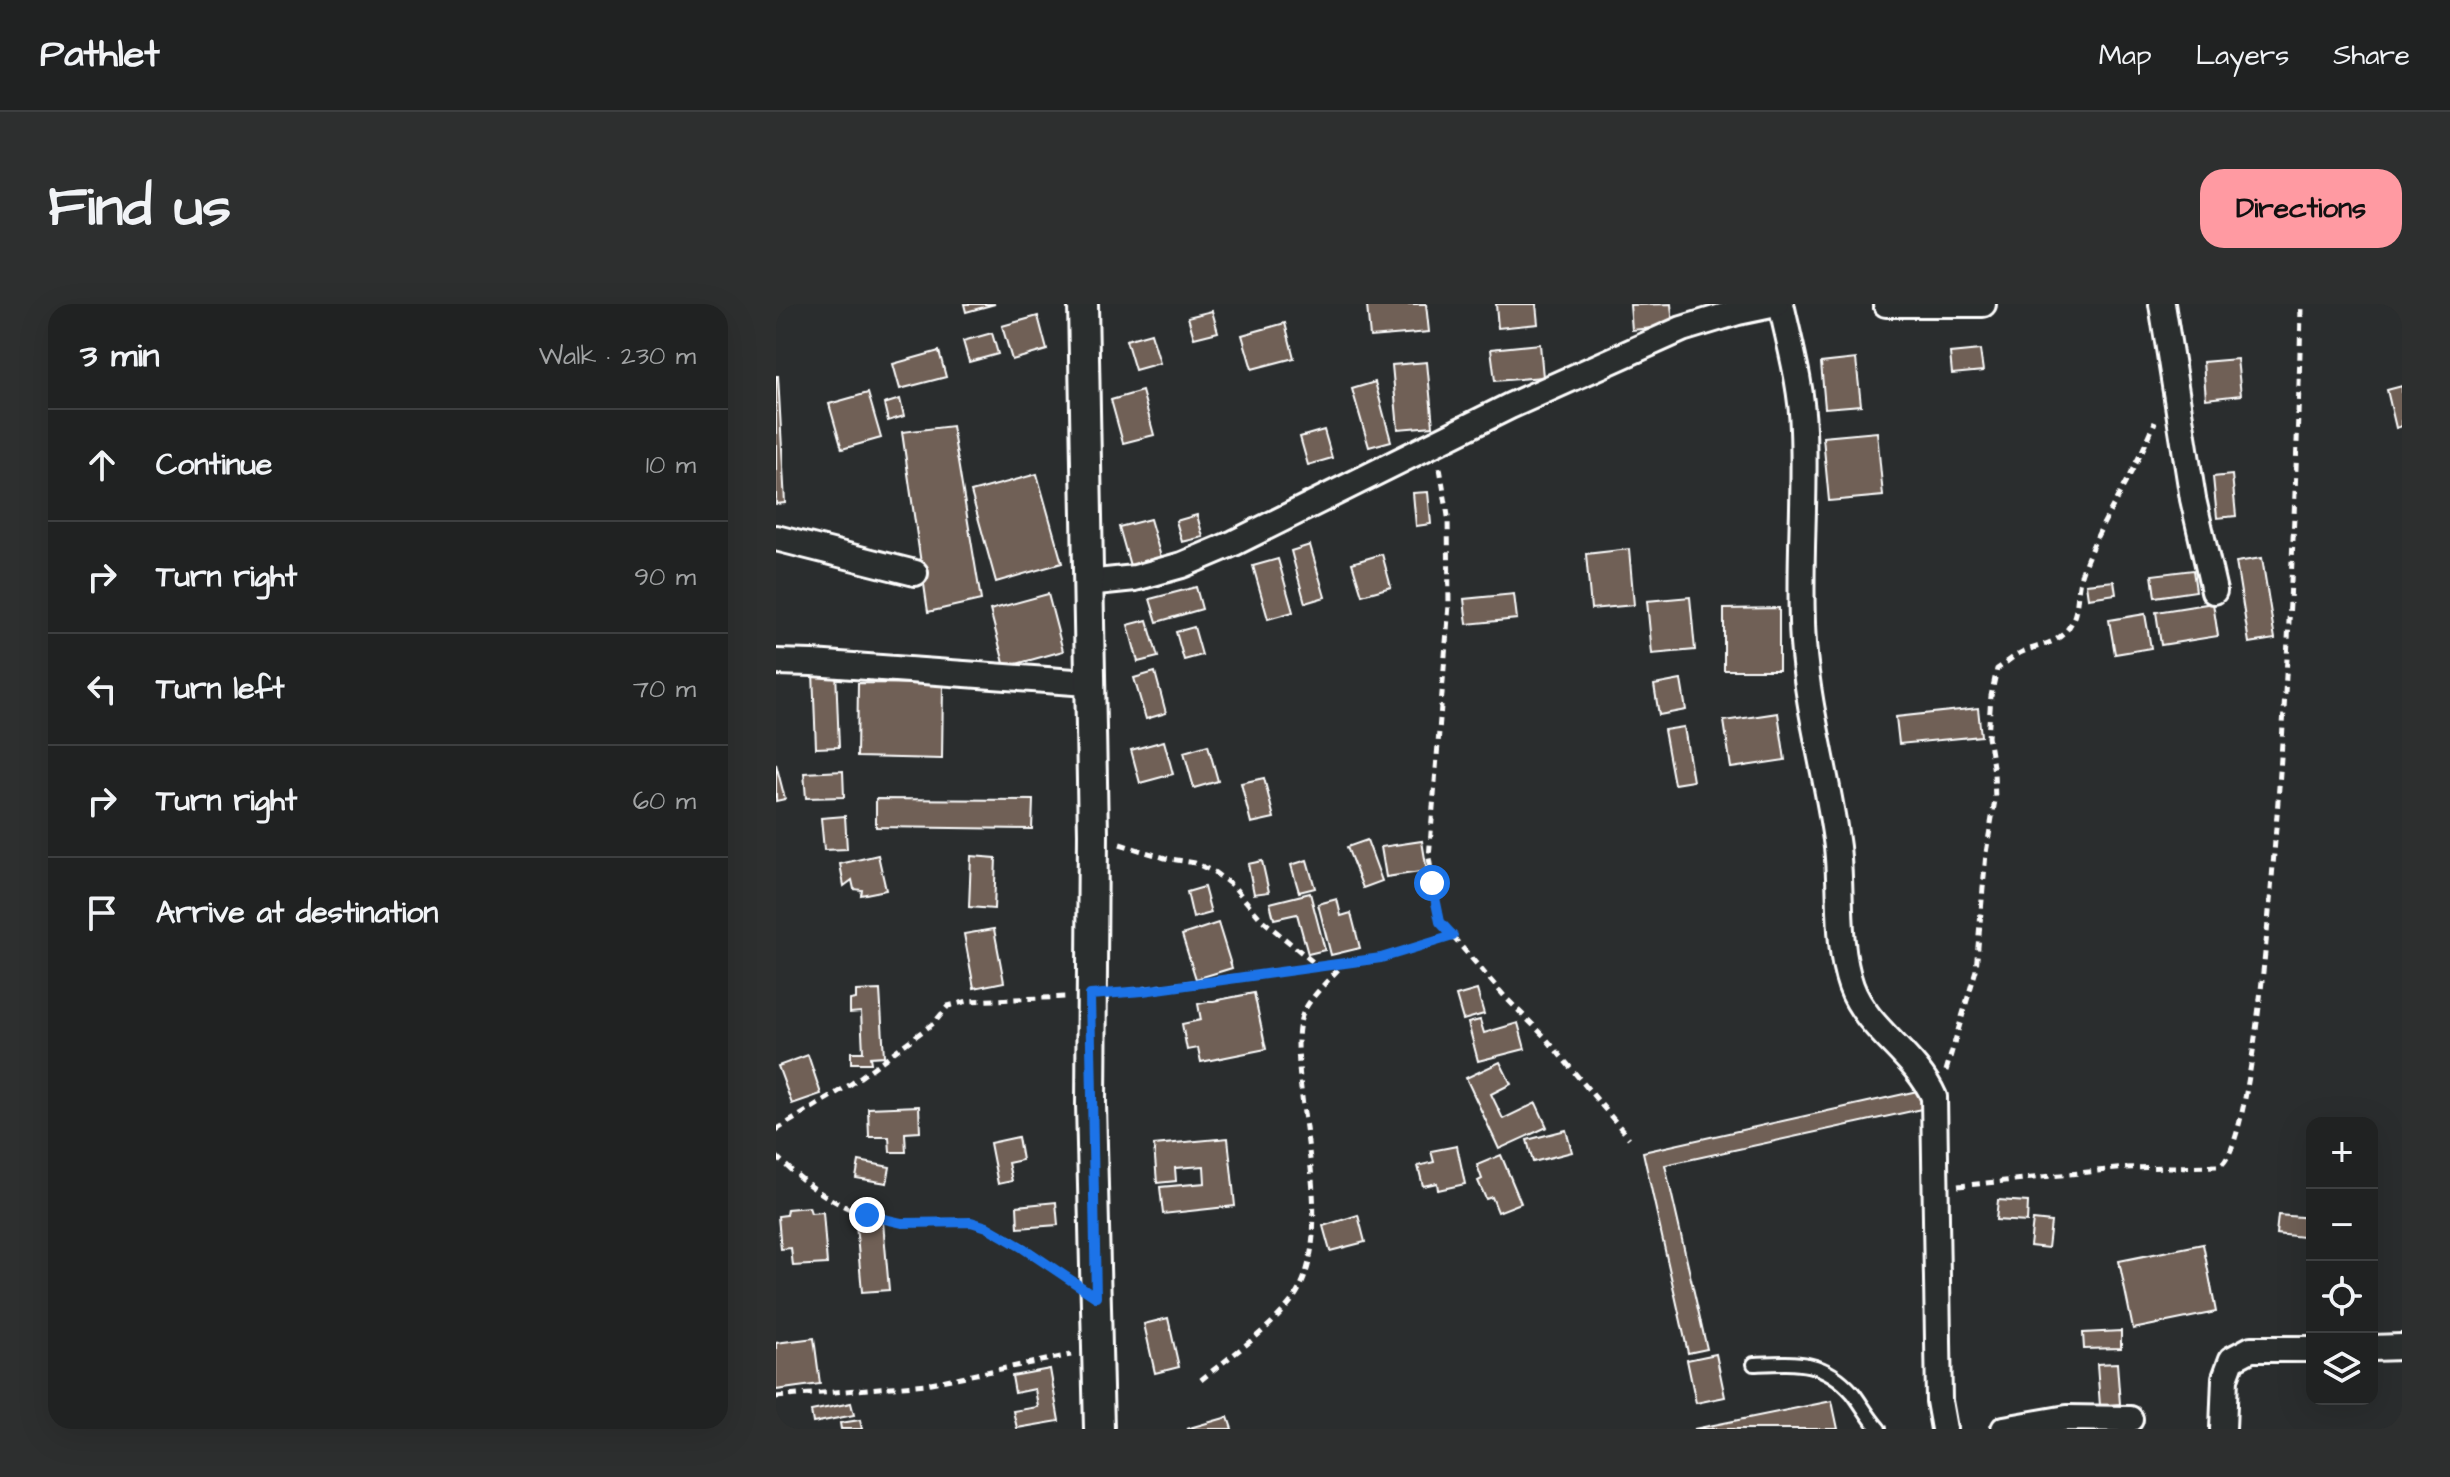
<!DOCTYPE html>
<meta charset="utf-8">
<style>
:root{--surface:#202222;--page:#2d2f2f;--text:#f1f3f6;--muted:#a2a4a5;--line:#3d3f40;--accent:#ff9aa2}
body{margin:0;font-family:"Architects Daughter",sans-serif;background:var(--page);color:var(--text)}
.controls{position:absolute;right:24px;bottom:24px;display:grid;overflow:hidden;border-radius:16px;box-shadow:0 8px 32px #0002}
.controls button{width:72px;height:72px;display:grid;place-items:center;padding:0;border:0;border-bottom:2px solid var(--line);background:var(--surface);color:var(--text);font:40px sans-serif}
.stop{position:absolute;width:24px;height:24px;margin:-18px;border:6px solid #1a73e8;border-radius:50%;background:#fff}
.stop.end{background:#1a73e8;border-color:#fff;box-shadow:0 2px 8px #0008}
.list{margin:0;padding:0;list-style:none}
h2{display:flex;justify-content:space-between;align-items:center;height:104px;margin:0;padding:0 32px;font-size:34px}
h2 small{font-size:26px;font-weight:400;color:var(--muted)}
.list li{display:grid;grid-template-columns:52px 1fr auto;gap:24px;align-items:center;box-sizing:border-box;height:112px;padding:0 32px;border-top:2px solid var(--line)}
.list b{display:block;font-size:30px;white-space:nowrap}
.list em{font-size:26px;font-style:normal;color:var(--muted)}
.icon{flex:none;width:44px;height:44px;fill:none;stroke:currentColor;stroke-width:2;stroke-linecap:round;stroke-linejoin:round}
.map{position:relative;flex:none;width:1626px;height:1125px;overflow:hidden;border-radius:24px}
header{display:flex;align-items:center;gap:48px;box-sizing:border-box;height:112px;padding:0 40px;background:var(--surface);border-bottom:2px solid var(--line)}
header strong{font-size:38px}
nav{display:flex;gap:44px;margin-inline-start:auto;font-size:28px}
.intro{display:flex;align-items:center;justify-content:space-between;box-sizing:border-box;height:192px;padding:0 48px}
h1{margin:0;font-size:56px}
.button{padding:20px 36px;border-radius:24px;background:var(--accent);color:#111;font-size:28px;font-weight:700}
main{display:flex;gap:48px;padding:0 48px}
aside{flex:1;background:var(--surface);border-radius:24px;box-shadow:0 8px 32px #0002}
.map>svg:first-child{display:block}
.building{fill:#706157;stroke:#fff;stroke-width:2}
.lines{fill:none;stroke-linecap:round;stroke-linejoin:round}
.service-casing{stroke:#fff;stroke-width:18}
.minor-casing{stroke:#fff;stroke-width:30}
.tertiary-casing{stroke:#fff;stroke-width:34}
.path{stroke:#fff;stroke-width:5;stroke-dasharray:8 6;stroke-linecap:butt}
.service{stroke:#2a2d2e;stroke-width:12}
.minor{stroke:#2a2d2e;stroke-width:24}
.tertiary{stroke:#2a2d2e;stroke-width:28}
.route{stroke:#1a73e8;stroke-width:10}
</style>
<header>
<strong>Pathlet</strong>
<nav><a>Map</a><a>Layers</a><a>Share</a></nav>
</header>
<div class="intro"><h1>Find us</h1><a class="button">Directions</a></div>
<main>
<aside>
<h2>3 min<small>Walk · 230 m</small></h2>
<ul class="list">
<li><svg class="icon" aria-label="ahead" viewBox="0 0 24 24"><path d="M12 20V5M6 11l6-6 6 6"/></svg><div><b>Continue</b></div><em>10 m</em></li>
<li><svg class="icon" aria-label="right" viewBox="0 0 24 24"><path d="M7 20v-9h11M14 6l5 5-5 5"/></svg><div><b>Turn right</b></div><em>90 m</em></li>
<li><svg class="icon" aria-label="left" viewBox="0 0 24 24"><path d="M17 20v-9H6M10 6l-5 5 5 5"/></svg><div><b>Turn left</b></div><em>70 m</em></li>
<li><svg class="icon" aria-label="right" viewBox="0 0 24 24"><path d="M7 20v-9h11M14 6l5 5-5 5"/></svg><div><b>Turn right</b></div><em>60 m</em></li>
<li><svg class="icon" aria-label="arrive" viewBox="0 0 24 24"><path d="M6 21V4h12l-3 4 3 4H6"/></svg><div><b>Arrive at destination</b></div></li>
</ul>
</aside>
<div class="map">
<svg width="1626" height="1125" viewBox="0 0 1626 1125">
<rect width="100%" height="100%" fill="#2a2d2e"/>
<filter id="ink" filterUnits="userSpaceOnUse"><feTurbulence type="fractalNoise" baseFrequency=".0125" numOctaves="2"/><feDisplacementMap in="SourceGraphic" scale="16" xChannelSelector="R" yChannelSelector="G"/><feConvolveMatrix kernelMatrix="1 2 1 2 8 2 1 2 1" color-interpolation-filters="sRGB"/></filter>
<g filter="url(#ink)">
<g class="building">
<polygon points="188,0 219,0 190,8"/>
<polygon points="610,0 650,0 653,28 594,33 591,2"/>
<polygon points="720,0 760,0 762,20 722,24"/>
<polygon points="895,0 897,22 856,26 854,1"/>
<polygon points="436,7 442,28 418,34 412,13"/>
<polygon points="262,12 271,46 236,56 226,22"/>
<polygon points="509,19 518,54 476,65 466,31"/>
<polygon points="216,29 222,50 193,58 187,37"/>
<polygon points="375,29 384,59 359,66 350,36"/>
<polygon points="764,40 767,73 719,77 715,45"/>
<polygon points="1204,46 1207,67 1176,70 1174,49"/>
<polygon points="163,47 170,73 124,85 117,60"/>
<polygon points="1080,55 1085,101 1049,104 1045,59"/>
<polygon points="1461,55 1465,91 1430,95 1427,58"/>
<polygon points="651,58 657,122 622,125 616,61"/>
<polygon points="0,72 2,72 9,199 0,200"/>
<polygon points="599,78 615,137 593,143 576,85"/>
<polygon points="1626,82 1626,122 1620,124 1611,86"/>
<polygon points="366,87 378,131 347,139 335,96"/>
<polygon points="92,89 105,134 66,145 53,100"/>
<polygon points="124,95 128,112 112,117 108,100"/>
<polygon points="176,122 205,296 152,308 126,128"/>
<polygon points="548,126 556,154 532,161 524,133"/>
<polygon points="1101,128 1107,192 1053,197 1047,133"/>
<polygon points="261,170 286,259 220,278 195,188"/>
<polygon points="1456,171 1460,212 1441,214 1437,173"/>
<polygon points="652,188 655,220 640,222 637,189"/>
<polygon points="421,211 427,233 406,238 400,217"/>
<polygon points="374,215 387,260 356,269 343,223"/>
<polygon points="534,241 549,293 529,299 515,247"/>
<polygon points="853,245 858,301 815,305 810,250"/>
<polygon points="606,250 615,283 586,291 576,259"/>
<polygon points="1486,254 1499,335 1473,339 1460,258"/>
<polygon points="502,255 517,308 492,315 477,262"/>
<polygon points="1417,266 1420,287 1379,293 1376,271"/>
<polygon points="1338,277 1340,290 1312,294 1310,280"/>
<polygon points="420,283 426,305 381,318 374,295"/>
<polygon points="272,290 287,347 229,363 214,306"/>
<polygon points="738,290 741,315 691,320 688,295"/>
<polygon points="914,293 919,346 876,350 871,297"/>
<polygon points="1437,299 1442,332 1385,341 1380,308"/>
<polygon points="1003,304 1003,366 948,366 948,305"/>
<polygon points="1369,310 1375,344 1339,350 1333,316"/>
<polygon points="371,316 382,353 362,358 352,321"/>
<polygon points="418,323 426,351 408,356 400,328"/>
<polygon points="60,367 63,443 40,444 37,368"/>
<polygon points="379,368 390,409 370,415 358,374"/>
<polygon points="905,376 910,406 883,411 878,381"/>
<polygon points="82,379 167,380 166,455 81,453"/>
<polygon points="1202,404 1205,432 1123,440 1120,413"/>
<polygon points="1002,409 1009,456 955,464 948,417"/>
<polygon points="908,423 917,477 898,480 888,426"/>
<polygon points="388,437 397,470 364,479 355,446"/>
<polygon points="432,441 442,477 418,484 408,448"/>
<polygon points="0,460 9,495 0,497"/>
<polygon points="67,467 68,493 30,494 28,469"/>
<polygon points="488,474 498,514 475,519 465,479"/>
<polygon points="100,495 257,496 256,525 100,523"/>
<polygon points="69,512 71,545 48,546 45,514"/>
<polygon points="591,536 606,577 587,584 571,543"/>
<polygon points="646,537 651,567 610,573 605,543"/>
<polygon points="102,551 110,586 85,591 86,586 78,585 76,576 68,582 64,560"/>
<polygon points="195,552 220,554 218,605 193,603"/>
<polygon points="531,556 539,584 523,588 515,561"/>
<polygon points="486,557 493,588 478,590 472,560"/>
<polygon points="428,583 435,609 417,614 411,588"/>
<polygon points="534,589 549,646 532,650 521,610 498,615 494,599"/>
<polygon points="561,595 565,612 575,609 584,644 555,651 542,600"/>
<polygon points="442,619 456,664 420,675 406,631"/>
<polygon points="218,625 228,678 198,684 188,630"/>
<polygon points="104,686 108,752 94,753 95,759 75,759 75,748 87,748 85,708 74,709 74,696 80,695 80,687"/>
<polygon points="701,686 708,710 687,716 680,692"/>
<polygon points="478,689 490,745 425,758 422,744 411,746 406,720 425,716 422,700"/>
<polygon points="704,716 708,729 742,719 749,745 702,757 692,719"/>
<polygon points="32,751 45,790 16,800 2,762"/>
<polygon points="724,758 735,780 715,790 727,815 760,799 771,823 723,845 690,774"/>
<polygon points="1146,786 1150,804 889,861 931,1045 912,1049 867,848"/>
<polygon points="143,802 144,828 129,829 130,848 114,848 113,833 93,833 92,804"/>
<polygon points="790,826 796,848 757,858 751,836"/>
<polygon points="242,833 246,856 232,859 236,877 222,880 214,839"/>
<polygon points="452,834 459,902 387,910 384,883 429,879 428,862 399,864 400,877 381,879 378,841"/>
<polygon points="681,842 689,880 662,886 661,879 647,882 642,862 658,858 655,847"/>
<polygon points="725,851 745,899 722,908 716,893 710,895 702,877 706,875 701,861"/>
<polygon points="83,857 114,863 111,879 80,874"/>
<polygon points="1222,896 1252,898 1251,918 1220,916"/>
<polygon points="280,898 282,921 242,924 241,902"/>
<polygon points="33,903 35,909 47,908 51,960 17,962 15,944 5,945 2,912 10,911 11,905"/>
<polygon points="582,911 589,938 554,947 547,922"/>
<polygon points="1502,911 1536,914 1535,934 1500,930"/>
<polygon points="1257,916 1275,918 1272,944 1254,942"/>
<polygon points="107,918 113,986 86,988 80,920"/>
<polygon points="1427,940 1440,1008 1357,1025 1343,957"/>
<polygon points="392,1014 403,1063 379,1069 368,1020"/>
<polygon points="1345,1027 1345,1044 1308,1045 1307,1029"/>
<polygon points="38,1034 44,1080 0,1086 0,1039"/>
<polygon points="940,1050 949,1093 920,1099 911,1056"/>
<polygon points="1341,1059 1344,1100 1324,1102 1321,1060"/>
<polygon points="274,1065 283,1117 241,1124 237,1107 262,1103 259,1085 239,1089 236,1072"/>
<polygon points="1056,1097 1062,1125 918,1125"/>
<polygon points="75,1099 78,1111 37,1119 35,1107"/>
<polygon points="452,1113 456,1125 410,1125"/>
<polygon points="84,1116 86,1125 65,1125 64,1119"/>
</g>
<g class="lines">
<g class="service-casing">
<path id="service" d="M978 1060C1019 1058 1047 1055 1077 1089 1086 1101 1093 1114 1103 1125"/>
</g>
<g class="minor-casing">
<g id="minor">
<path d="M1005 0C1014 41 1026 83 1027 126 1030 197 1022 268 1027 339 1032 408 1052 474 1061 543 1066 587 1060 639 1075 682 1091 726 1139 750 1158 793L1163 1097 1168 1125"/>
<polyline points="1110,0 1207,0"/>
<polyline points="1386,0 1417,195 1438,287"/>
<polyline points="0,234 139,269"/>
<polyline points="311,279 359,274 406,261 458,239 734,102 906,25 962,8 1000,0"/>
<polyline points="0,358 36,359 312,379"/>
<polyline points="1596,1044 1626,1043"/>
<polyline points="1228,1125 1291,1114 1354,1115"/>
<polyline points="1447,1125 1449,1074 1456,1055 1475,1045 1536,1045"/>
</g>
</g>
<g class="tertiary-casing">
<polyline id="tertiary" points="307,0 317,530 315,800 323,1125"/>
</g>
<g class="path">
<polyline points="664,164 672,212 673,301 653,554 664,618 730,694 768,732 853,834"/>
<polyline points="344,540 389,554 419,559 438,568 458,583 485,615 543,663"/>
<polyline points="340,689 605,654 677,632"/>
<path d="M1170 767 1200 666 1210 549 1219 496 1218 468 1212 433 1215 392 1221 365C1229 360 1237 352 1246 348 1262 341 1278 341 1290 327 1305 310 1299 288 1306 268 1325 215 1359 169 1379 118"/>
<polyline points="0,826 75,780 159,718 172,702 192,697 290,693"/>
<path d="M0 852C35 887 78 915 128 919 150 920 175 915 196 919 227 925 265 956 292 974"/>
<path d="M1182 882 1349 864 1444 862C1499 830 1524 101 1525 0"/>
<path d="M425 1076C455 1051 493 1027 517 995 558 938 526 827 523 761 522 745 520 723 528 707 537 690 554 675 567 660"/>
<polyline points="0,1093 150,1080 295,1051"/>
</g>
<use href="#service" class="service"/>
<use href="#minor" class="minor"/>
<use href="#tertiary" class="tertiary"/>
</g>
</g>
<g class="lines" filter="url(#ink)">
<polyline class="route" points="91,911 126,919 195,918 211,923 247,944 320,993 314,691 367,687 605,654 677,632 664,618 656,579"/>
</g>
</svg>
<div class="controls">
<button>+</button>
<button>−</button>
<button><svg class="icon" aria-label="locate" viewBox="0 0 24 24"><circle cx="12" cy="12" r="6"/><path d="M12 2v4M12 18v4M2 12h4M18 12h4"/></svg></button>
<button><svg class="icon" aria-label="layers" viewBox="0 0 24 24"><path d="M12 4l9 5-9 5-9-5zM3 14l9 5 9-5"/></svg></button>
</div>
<div class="stop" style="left:656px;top:579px"></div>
<div class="stop end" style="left:91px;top:911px"></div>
</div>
</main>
